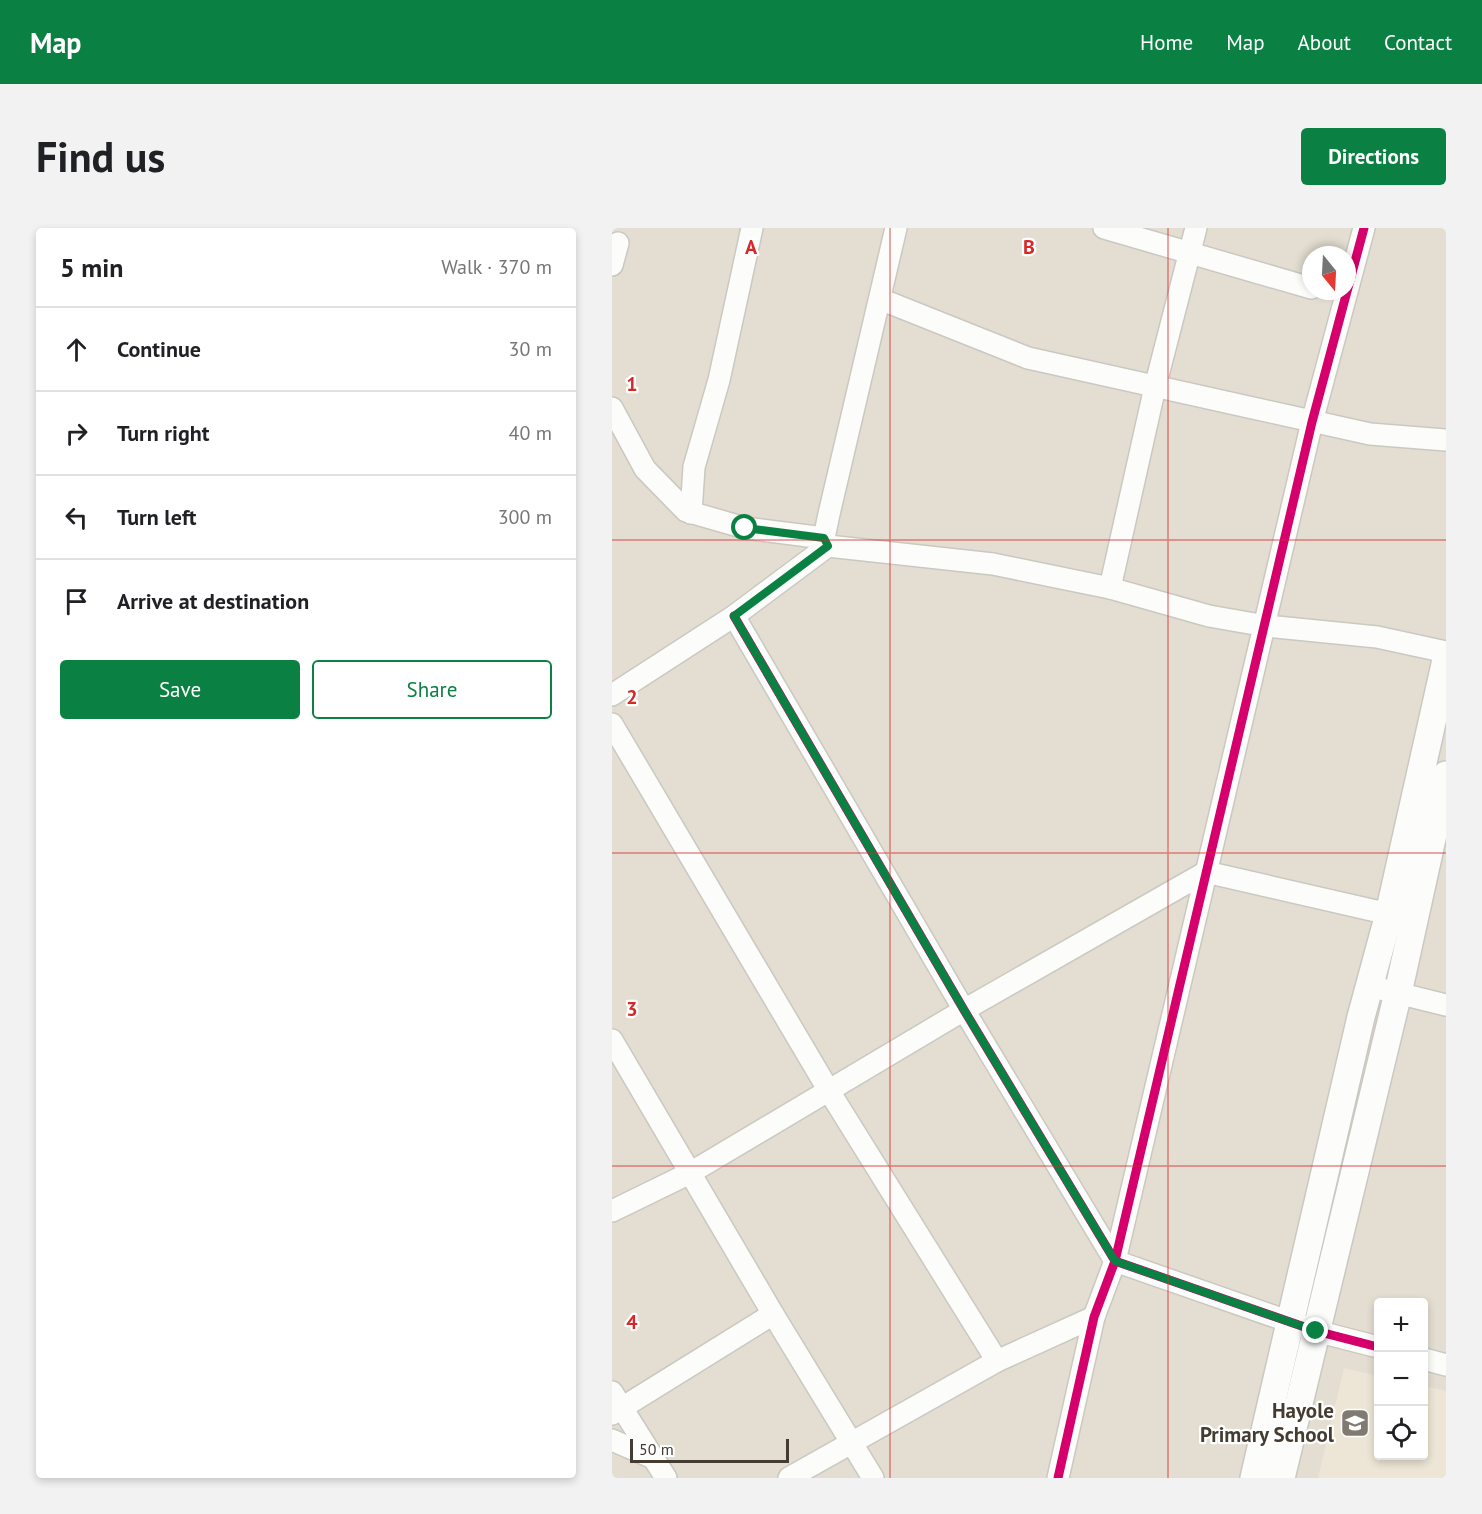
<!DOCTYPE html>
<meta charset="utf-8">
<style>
:root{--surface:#fff;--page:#f2f2f2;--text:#202124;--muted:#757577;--line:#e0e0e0;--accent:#0b8043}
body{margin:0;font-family:"PT Sans",sans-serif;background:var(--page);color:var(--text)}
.controls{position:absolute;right:18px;bottom:18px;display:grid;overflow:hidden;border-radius:6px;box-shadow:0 3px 9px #0003}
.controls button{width:54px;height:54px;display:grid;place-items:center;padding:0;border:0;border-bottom:2px solid var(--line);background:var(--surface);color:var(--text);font:30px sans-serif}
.compass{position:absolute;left:690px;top:18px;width:54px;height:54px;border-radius:50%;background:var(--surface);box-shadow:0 3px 9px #0003;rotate:162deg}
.scale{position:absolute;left:18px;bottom:15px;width:159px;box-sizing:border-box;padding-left:6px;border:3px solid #443c31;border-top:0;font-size:16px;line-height:21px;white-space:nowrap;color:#443c31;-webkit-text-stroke:4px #fff;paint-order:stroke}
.stop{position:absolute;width:18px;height:18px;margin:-14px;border:4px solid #0b8043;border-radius:50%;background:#fff}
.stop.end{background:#0b8043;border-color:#fff;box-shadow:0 2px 6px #0008}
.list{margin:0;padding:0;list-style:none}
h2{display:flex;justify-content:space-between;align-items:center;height:78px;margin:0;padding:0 24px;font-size:26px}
h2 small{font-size:20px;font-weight:400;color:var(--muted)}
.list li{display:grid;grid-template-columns:39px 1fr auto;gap:18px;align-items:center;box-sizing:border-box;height:84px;padding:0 24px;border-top:2px solid var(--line)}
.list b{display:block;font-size:22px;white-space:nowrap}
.list em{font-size:20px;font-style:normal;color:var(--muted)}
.actions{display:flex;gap:12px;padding:18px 24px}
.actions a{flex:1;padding:14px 0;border:2px solid var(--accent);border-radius:6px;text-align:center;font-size:21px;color:var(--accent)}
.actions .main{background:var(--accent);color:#fff}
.icon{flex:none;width:33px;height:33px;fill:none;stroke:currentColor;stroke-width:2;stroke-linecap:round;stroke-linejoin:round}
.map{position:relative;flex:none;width:834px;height:1250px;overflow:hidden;border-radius:6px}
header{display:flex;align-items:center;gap:36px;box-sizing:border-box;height:84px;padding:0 30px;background:var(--accent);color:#fff}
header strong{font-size:28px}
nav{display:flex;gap:33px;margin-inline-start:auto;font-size:21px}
.intro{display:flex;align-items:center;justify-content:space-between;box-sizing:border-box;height:144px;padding:0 36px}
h1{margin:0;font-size:42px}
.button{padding:15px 27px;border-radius:6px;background:var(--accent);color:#fff;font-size:21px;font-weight:700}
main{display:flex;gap:36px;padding:0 36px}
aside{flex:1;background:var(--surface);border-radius:6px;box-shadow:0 3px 9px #0003}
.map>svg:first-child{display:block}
.residential{fill:#e3ded1;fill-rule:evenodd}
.education{fill:#ede6d6}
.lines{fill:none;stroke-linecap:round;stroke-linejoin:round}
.minor-casing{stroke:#cac8c1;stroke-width:24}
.tertiary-casing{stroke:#cac8c1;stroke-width:30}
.minor{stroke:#fcfcfb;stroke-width:21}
.tertiary{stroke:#fcfcfb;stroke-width:27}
.cycleway-casing{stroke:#fff;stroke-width:13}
.cycleway{stroke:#d6006c;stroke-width:9}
.route{stroke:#0b8043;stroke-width:8}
.grid{fill:none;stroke:#d62828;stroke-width:1.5;stroke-opacity:0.55}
.labels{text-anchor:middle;stroke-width:4.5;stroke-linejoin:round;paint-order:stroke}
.poi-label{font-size:21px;font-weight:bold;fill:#443c31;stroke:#fff;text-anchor:end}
.grid-label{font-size:20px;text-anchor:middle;font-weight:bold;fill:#d62828;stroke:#fff;stroke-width:4.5;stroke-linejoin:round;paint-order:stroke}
</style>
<header>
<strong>Map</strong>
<nav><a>Home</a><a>Map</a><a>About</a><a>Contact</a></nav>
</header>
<div class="intro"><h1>Find us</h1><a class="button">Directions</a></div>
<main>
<aside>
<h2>5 min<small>Walk · 370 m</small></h2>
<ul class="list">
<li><svg class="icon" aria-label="ahead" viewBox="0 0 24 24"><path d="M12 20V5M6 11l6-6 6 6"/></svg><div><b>Continue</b></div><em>30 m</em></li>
<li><svg class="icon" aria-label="right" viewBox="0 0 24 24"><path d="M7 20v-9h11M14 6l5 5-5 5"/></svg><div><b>Turn right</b></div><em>40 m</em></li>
<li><svg class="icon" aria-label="left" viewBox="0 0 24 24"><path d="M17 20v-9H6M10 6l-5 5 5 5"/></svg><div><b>Turn left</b></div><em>300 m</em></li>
<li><svg class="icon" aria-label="arrive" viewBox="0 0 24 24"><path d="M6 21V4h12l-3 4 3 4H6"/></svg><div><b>Arrive at destination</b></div></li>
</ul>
<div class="actions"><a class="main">Save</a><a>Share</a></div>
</aside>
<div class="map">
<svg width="834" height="1250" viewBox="0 0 834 1250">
<rect width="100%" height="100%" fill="#eeece5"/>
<path class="residential" d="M0 0H834V1250H0ZM699 27H735V63H699ZM766 1074H812V1228H766Z"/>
<polygon class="education" points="732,1140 766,1148 766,1228 812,1228 812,1158 834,1163 834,1250 706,1250"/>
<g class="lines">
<g class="minor-casing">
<g id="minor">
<polyline points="492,0 699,60"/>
<polyline points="0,37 6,15"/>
<polyline points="268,71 416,130 758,206 834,212"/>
<polyline points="0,180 33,241 74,283 133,300 212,310"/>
<polyline points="79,285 82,239 107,152 140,0"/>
<polyline points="216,318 212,310 217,286 284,0"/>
<polyline points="498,360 543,159 584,0"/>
<polyline points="122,388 352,782 503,1033 704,1103 766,1119"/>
<polyline points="0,467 122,388 216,318 381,336 498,360 597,388 654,398 765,409 834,424"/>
<polyline points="0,496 217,863 385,1133"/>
<polyline points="757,758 834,777"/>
<polyline points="0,812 161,1086 261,1250"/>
<polyline points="0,983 78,945 352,782 594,644 777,686"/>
<polyline points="812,1131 834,1137"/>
<polyline points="0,1164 54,1250"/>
<polyline points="0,1186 161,1086"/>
<polyline points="0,1212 41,1230"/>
<polyline points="177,1250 385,1133 482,1089"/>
<polyline points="446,1250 482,1089 503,1033 700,194 752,0"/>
</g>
</g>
<g class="tertiary-casing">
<g id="tertiary">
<polyline points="642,1250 749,789 777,686 834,432"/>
<polyline points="669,1250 786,765 834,547"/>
</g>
</g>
<use href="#minor" class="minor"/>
<use href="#tertiary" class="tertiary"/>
<g class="cycleway-casing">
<g id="cycleway">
<polyline points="122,388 352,782 503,1033 704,1103 766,1119"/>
<polyline points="446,1250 482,1089 503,1033 700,194 752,0"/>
</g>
</g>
<use href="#cycleway" class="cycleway"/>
</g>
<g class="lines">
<polyline class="route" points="133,300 212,310 216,318 122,388 352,782 503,1033 704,1103"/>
</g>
<path class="grid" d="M278 0V1250M556 0V1250M0 312H834M0 625H834M0 938H834"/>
<defs>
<g id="school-square" transform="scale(1.5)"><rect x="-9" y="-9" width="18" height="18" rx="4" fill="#807a70" stroke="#fff"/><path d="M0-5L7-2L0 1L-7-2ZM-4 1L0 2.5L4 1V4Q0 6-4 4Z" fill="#fff"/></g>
</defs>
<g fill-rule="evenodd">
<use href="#school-square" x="743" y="1195"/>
</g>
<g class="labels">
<g class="poi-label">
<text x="722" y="1190">Hayole<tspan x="722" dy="24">Primary School</tspan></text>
</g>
</g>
<g class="grid-label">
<text x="139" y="26">A</text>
<text x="417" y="26">B</text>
<text x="20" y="163">1</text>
<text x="20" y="476">2</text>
<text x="20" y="788">3</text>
<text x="20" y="1101">4</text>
</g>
</svg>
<div class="controls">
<button>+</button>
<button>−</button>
<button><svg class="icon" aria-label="locate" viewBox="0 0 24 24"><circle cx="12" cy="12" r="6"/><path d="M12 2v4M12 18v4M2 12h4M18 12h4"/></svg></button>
</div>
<svg class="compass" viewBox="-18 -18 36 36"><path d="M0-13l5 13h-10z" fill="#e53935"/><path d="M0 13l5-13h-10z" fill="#757577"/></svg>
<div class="scale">50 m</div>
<div class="stop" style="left:133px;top:300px"></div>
<div class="stop end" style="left:704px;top:1103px"></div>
</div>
</main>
